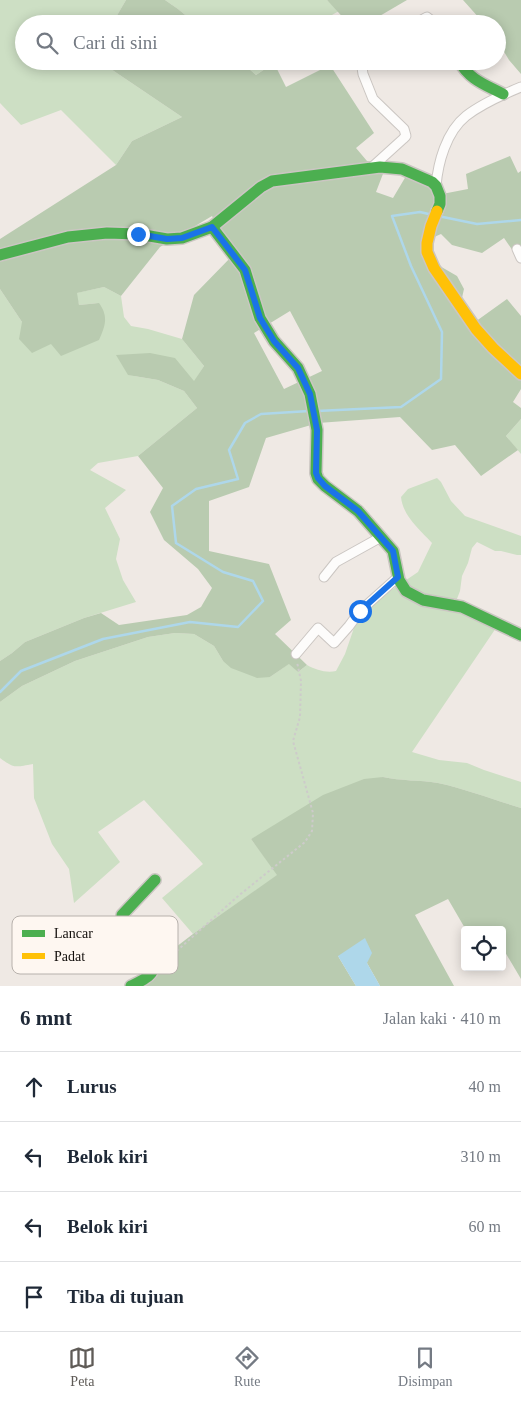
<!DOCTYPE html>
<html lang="id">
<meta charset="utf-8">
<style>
:root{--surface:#fff;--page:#f2f2f3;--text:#1f2937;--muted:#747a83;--line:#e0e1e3;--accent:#5f5b57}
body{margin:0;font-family:"Times New Roman",serif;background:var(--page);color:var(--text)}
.controls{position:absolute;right:15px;bottom:15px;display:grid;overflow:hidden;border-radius:5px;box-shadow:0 2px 12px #0003}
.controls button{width:45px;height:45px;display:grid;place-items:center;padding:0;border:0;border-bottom:1px solid var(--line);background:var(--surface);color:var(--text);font:25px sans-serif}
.stop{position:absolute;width:15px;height:15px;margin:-11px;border:4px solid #1a73e8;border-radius:50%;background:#fff}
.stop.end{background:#1a73e8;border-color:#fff;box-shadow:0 1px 5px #0008}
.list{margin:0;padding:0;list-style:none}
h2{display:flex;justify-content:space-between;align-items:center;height:65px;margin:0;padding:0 20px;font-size:21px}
h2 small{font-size:16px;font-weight:400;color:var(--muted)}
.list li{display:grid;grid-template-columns:32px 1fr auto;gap:15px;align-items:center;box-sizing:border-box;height:70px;padding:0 20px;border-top:1px solid var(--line)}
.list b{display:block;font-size:19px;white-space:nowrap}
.list em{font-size:16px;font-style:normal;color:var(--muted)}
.icon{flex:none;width:28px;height:28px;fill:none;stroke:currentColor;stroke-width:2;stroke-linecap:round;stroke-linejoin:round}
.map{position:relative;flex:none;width:521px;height:986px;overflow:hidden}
.search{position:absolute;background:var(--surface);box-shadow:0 2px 12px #0003;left:15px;right:15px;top:15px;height:55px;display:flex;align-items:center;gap:12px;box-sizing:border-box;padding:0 18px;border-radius:28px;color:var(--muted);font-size:19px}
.sheet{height:345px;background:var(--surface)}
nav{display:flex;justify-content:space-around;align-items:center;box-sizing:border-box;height:70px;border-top:1px solid var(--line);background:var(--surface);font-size:14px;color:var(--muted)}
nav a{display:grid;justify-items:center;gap:2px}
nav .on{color:var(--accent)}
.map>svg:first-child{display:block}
.green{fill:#cddfc4}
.forest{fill:#b9cbb0;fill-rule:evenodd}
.water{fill:#aed7ea}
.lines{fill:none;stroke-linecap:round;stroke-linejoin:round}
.stream{stroke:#aed7ea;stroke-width:2.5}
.street-casing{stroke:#cbc6c2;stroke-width:11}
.fast-casing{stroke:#cbc6c2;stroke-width:14}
.slow-casing{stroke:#cbc6c2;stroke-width:14}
.path{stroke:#cdcbca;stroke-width:2;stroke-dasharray:2.5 2.5;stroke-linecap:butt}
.street{stroke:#fdfcfb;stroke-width:9}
.fast{stroke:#4caf50;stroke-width:11}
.slow{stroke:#ffc107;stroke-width:11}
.route{stroke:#1a73e8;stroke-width:6}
.key{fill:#fef7f1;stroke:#b7b1ac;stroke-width:1}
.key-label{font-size:14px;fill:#120e0b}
</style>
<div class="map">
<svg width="521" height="986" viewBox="0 0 521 986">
<rect width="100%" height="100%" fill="#efe9e4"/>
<g class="green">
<polygon points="0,0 126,0 112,24 24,24 24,61 99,61 182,117 132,141 116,165 61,110 21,125 0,103"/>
<polygon points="165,0 327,0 339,11 316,24 196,24 178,9"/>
<polygon points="240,61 273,61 274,63 256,75"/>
<polygon points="104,287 121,296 124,317 131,326 148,329 182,339 204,366 194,382 128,375 158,380 184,391 197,408 138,456 98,463 90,470 126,490 105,508 120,539 116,559 123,580 136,602 84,618 25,642 12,653 0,661 0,289 22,322 99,303 79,305 76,293"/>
<polygon points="521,419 521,454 506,436"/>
<path d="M437 478 441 482 451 501 465 516 521 536V555H517L501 551H495L477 542 472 548 468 563 462 576 460 591 455 604 496 628 412 752 439 760 467 763 484 770 521 782V808C494 800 466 789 438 783 420 780 401 781 383 777L251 839 278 875 193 934 162 898 203 864 144 800 98 832 120 862 74 903 69 869 52 844 34 798 33 764C15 767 15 769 0 758V702L22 686 75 661 148 637 175 633 194 634 214 646 223 661 270 677 290 663 298 672 307 665C316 670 326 673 336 671L345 654 355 625 359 617 387 593 418 572 432 543C419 529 403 516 401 497L408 489Z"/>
</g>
<g class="forest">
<polygon points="126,0 165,0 178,9 196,24 112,24"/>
<polygon points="327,0 407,0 366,24 349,24"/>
<polygon points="463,0 521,0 521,74 509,60 497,40 497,24 475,24 480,19"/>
<path d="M99 61H240L256 75 274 63 286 87 330 65 374 133 356 148 367 161 386 166 376 192 393 198 409 171 427 177 437 195 468 189 466 174 510 156 518 173 521 171V247L513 251 504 238 482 253 452 245 441 234 425 241 426 258 457 276 464 289 459 311 468 327 507 299 521 316V389L513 402 521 408V419L506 436 518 450 481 476 455 445 432 450 400 417 318 423 266 438 249 487 209 501V551L269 564 291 620 275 634 307 665 298 672 289 664 270 677 257 678 231 668 223 661 214 646 194 634 175 633 148 637 75 661 22 686 0 702V661L12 653 25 642 84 618 101 613 119 625 187 615 201 607 212 588 198 569 164 540 150 512 163 488 138 456 197 408 184 391 158 380 128 375 116 355 150 353 175 358 194 381 204 366 182 339 194 295 233 255 212 216 160 247 121 296 104 287 77 293 79 305 99 303C109 317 105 326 99 340L61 356 51 344 32 353 19 339 22 322 0 289V239L116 165 132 141 182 117ZM290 311 322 371 284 389 254 333Z"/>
<path d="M383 777C401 781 420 780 438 783 466 789 494 800 521 808V979L502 947V930H466L448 899 415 915 454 986H380L367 963 338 956 356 986H125L193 934 277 875 251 839 323 795 364 779Z"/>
</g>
<polygon class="water" points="365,938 372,953 367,963 380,986 356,986 338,956"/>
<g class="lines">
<g class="stream">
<polyline points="438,216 477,224 521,220"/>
<polyline points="317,411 401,407 441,379 442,332 411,266 392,216 420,212 433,215"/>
<polyline points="0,692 21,671 103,639 190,622 238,627 263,601 253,581 223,572 176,543 172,506 196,489 238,479 229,450 245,423 261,414 309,411"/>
</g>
<g class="street-casing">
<g id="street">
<polyline points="414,24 427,17 436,24"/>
<polyline points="361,61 363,74 373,99 404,129 406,136 403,139 371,168"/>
<path d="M436 186C438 163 446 132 466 116 480 105 504 94 521 87"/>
<polyline points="517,249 521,258"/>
<polyline points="324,577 336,562 381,537"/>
<polyline points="296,654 318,628 334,643 349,626 360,611 398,577"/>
</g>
</g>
<g class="fast-casing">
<g id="fast">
<path d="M459 61C470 80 484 84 503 94"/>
<polyline points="212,227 245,270 260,318 274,341 298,368 310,394 317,430 316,473 318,479 325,486 358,511 393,551 399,580 406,591 423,600 462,607 521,635"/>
<polyline points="0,255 68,237 107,233 138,234 167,239 182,238 212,227 261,187 272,181 380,167 402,169 432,182 436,186 440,196 440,204 437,211"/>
<path d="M131 986C143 980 157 975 154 959L122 918V915L155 880"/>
</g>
</g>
<g class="slow-casing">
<polyline id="slow" points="437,211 431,226 427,243 427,252 434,268 476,329 493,348 521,374"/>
</g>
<polyline class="path" points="165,960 170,957 237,897 305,842 312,831 313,813 293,741 300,717 301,681 297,662"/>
<use href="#street" class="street"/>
<use href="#fast" class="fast"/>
<use href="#slow" class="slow"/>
</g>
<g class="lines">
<polyline class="route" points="138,234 167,239 182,238 212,227 245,270 260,318 274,341 298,368 310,394 317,430 316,473 318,478 325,486 358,511 393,551 398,577 360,611"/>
</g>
<rect x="12" y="916" width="166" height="58" rx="8" class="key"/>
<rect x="22" y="930" width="23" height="7" fill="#4caf50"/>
<rect x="22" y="953" width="23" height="6" fill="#ffc107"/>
<g class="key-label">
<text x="54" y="938">Lancar</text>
<text x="54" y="961">Padat</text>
</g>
</svg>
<div class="controls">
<button><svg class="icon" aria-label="locate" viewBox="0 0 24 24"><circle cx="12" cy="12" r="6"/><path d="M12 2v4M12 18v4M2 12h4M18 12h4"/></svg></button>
</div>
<div class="stop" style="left:360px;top:611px"></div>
<div class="stop end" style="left:138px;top:234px"></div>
<div class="search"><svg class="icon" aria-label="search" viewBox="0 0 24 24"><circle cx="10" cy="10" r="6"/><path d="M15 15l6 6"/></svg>Cari di sini</div>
</div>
<section class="sheet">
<h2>6 mnt<small>Jalan kaki · 410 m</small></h2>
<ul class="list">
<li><svg class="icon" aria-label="ahead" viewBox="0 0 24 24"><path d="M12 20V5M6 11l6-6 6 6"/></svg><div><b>Lurus</b></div><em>40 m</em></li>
<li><svg class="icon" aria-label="left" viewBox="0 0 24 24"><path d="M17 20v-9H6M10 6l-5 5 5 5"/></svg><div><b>Belok kiri</b></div><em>310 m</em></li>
<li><svg class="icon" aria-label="left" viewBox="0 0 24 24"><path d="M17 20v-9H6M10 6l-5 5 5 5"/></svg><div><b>Belok kiri</b></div><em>60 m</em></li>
<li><svg class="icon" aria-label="arrive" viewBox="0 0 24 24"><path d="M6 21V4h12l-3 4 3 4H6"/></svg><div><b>Tiba di tujuan</b></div></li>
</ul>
</section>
<nav>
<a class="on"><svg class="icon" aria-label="map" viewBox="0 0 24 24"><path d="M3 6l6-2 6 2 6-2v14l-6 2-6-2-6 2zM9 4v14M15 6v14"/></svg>Peta</a>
<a><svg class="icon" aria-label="directions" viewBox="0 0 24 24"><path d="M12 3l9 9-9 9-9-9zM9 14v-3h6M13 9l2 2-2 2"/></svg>Rute</a>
<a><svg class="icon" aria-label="saved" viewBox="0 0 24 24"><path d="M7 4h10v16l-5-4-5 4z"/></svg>Disimpan</a>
</nav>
